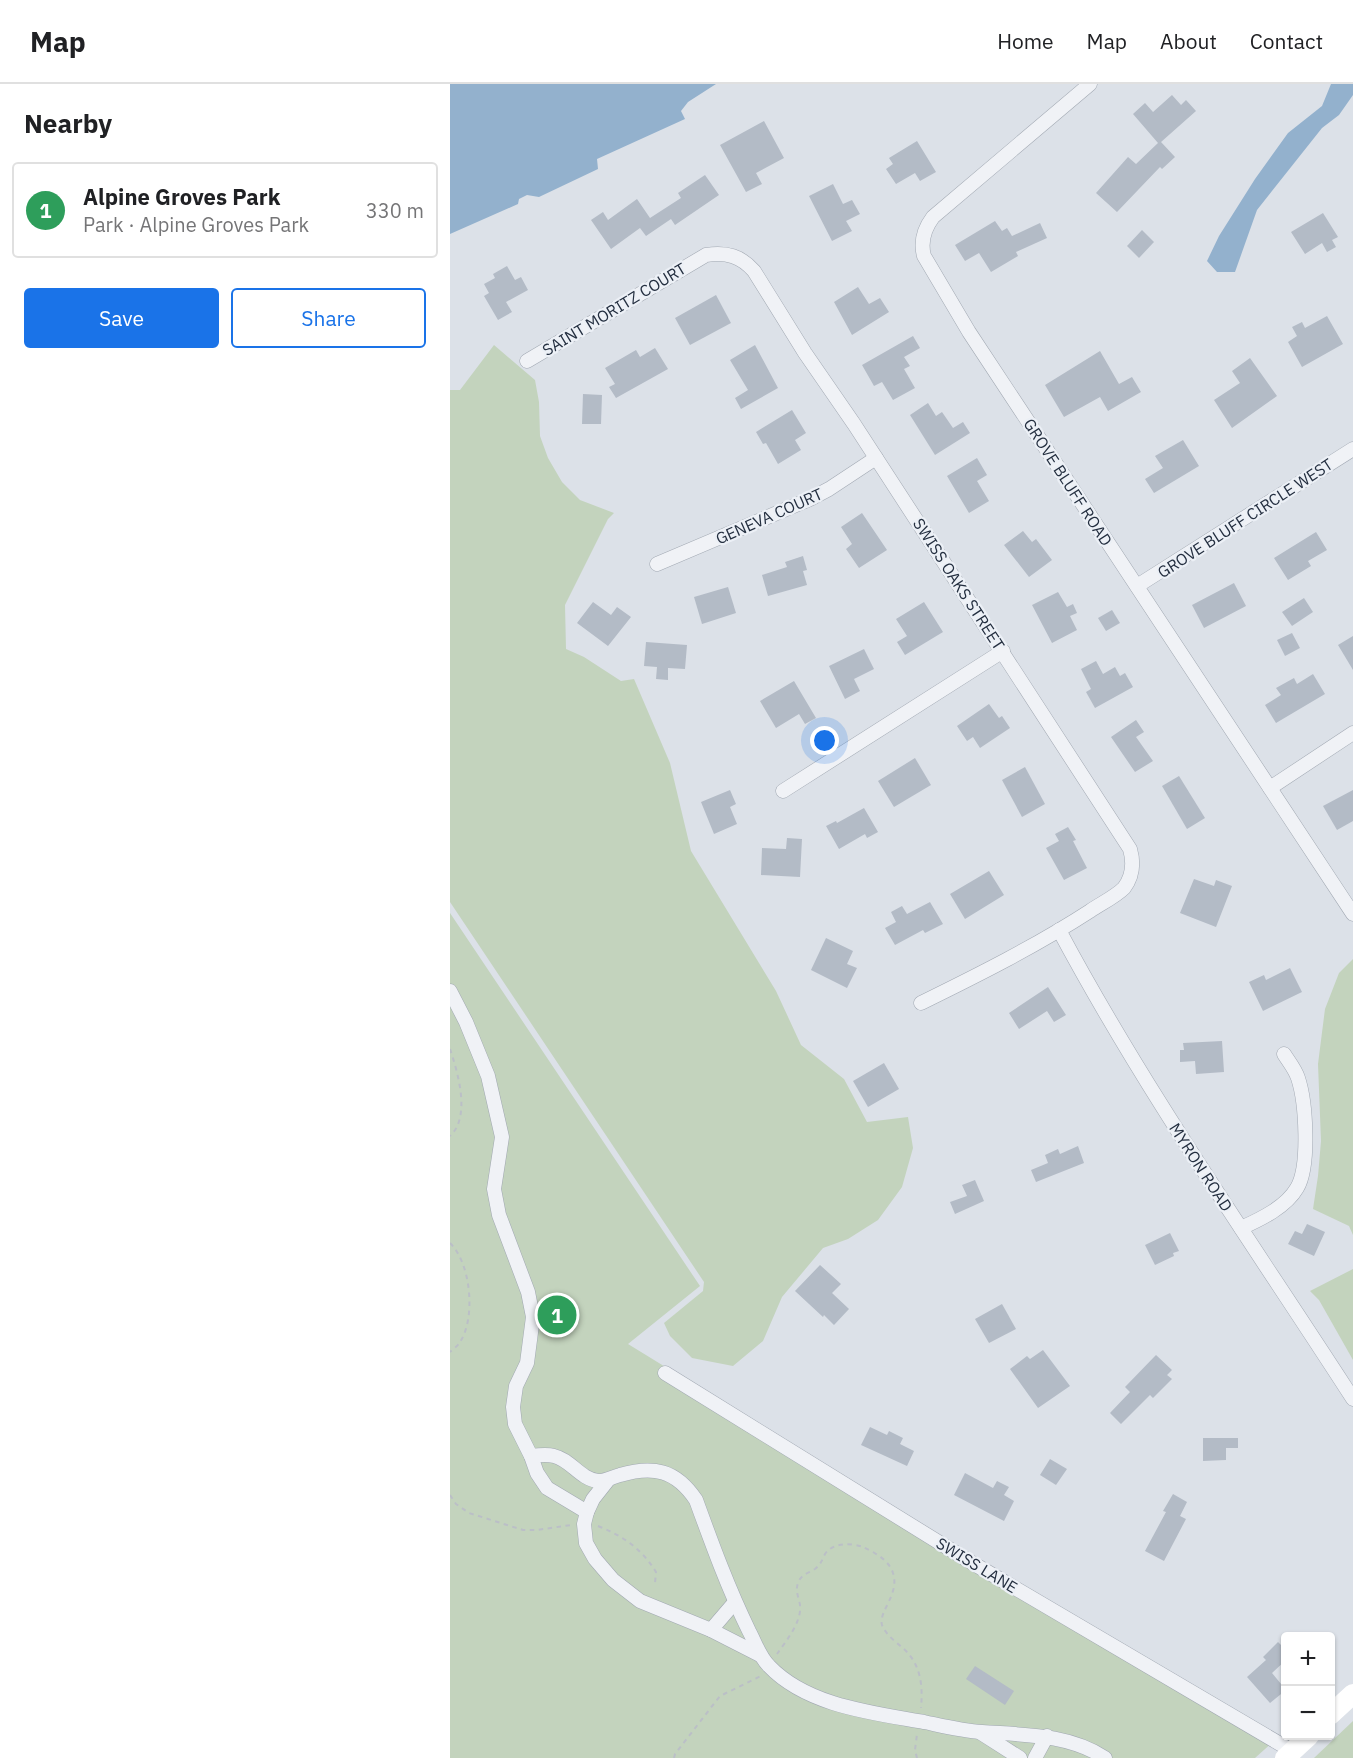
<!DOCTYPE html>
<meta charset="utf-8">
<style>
:root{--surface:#fff;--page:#f6f6f6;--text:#202124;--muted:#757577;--line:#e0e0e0;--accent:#1a73e8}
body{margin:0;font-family:"IBM Plex Sans",sans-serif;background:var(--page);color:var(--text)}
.controls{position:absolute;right:18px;bottom:18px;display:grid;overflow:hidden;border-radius:6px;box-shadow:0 2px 4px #0004}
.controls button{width:54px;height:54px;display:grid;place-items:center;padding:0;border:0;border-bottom:2px solid var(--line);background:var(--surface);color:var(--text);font:30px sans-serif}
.you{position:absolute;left:375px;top:657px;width:21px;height:21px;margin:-15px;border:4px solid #fff;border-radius:50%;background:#1a73e8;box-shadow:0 0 0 9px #1a73e833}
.badge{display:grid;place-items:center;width:39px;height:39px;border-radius:50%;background:var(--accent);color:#fff;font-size:20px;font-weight:700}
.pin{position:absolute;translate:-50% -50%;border:3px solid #fff;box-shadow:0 2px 6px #0006}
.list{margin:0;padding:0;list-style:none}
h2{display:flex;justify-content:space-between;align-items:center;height:78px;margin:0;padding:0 24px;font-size:26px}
h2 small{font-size:20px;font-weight:400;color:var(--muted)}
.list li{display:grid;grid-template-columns:39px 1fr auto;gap:18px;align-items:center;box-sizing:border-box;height:96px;margin:0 12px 12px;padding:0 12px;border:2px solid var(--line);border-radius:6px}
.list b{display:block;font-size:22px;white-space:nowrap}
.list p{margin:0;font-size:20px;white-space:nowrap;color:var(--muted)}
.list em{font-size:20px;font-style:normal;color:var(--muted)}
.actions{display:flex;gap:12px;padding:18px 24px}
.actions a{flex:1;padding:14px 0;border:2px solid var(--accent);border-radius:6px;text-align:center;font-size:21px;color:var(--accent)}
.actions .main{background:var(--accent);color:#fff}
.map{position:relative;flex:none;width:903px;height:1674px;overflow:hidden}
header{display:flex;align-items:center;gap:36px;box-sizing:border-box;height:84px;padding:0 30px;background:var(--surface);border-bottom:2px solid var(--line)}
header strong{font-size:28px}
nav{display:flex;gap:33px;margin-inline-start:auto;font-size:21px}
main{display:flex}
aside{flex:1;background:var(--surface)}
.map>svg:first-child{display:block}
.green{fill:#c3d3bd}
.water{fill:#93b1cd}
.building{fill:#b3bbc6}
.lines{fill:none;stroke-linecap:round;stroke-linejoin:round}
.street-casing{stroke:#a1a8b2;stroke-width:15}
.path{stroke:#bbbfc7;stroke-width:2;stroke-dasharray:4.5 4.5;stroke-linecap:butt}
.street{stroke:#f0f2f6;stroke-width:14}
.secondary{stroke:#fff;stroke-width:20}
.labels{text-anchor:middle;stroke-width:4.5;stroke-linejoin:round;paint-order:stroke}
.street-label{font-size:16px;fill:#242f40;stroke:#ecf0f6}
</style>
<header>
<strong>Map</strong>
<nav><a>Home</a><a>Map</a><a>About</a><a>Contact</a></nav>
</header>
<main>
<aside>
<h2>Nearby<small></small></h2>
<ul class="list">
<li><span class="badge" style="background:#2e9e5b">1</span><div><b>Alpine Groves Park</b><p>Park · Alpine Groves Park</p></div><em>330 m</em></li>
</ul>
<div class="actions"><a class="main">Save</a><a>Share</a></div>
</aside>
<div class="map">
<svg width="903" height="1674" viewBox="0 0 903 1674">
<rect width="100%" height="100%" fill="#dce1e8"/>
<g class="green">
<polygon points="44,261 85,296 89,318 90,352 98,374 112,398 130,416 164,429 158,435 115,521 116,565 134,573 171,597 184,595 220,679 241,767 326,907 351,961 394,995 417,1038 458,1033 463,1064 452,1103 428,1136 398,1155 373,1164 332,1213 313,1257 283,1282 242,1274 220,1252 214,1239 253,1207 254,1198 0,818 0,306 10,306"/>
<polygon points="0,829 250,1202 178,1260 824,1657 805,1674 0,1674"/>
<polygon points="903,875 903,1151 899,1142 863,1125 868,1092 871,1057 868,980 875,925 889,889"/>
<polygon points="903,1185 903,1276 869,1216 860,1207"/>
<polygon points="903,1637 903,1674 864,1674"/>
</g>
<g class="water">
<polygon points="0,0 266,0 238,18 231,27 235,35 147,75 148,85 89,113 77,111 69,115 68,120 0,150"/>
<polygon points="881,0 903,0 903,11 889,31 872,44 807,126 785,188 767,188 757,177 769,152 805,95 838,49 872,22"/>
</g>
<g class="building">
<polygon points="722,11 731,21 736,16 746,27 711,58 725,73 712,85 710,83 667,128 646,109 678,73 686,80 708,59 683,30 695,19 703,28"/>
<polygon points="314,37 334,74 306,89 312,100 296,108 270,61"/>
<polygon points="467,57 486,88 470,97 465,89 446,100 436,85 443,80 439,74"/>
<polygon points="255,91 269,111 225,141 221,135 196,152 190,144 161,165 141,136 153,128 158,136 187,115 200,134 231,114 228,109"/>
<polygon points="383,100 393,120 402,116 410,130 396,137 402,147 382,157 359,112"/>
<polygon points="873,129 888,153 882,156 886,163 877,168 872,159 855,170 841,148"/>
<polygon points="545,137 552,147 557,144 562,152 590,139 597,154 566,168 568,172 541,188 529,169 515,177 505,161"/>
<polygon points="692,146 704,158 689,174 677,162"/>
<polygon points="57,182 65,196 71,193 78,206 56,218 62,228 48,236 34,212 39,209 34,200 45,194 43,190"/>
<polygon points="408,203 419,220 430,214 439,228 402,251 384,218"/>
<polygon points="266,211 281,239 240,261 225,234"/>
<polygon points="877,232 893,260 852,283 838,258 847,252 842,243 852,238 855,244"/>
<polygon points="463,252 470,264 454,273 460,282 454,285 465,304 443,316 432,298 424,302 412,281"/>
<polygon points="305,261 328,304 291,325 285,314 298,306 280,276"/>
<polygon points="205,264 218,285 166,314 159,303 165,300 155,284 186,266 190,273"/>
<polygon points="650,267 669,300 682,293 691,308 658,327 650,313 614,333 595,301"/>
<polygon points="800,274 827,312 782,344 764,316 790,299 782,287"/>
<polygon points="133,310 152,311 151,340 132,340"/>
<polygon points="478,319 486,332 492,328 503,344 513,338 520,349 485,371 460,331"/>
<polygon points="342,326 356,349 345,356 351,366 328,380 316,359 313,360 306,348"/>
<polygon points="733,356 749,382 704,409 695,395 713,384 705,372"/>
<polygon points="527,374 537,391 527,397 539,417 519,429 497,392"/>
<polygon points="412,429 437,466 409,484 396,465 402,460 391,443"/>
<polygon points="573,447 582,458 586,455 602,476 579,493 554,461"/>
<polygon points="866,448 877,466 858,477 861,482 838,496 824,474"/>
<polygon points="353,472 357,486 353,487 357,501 318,512 312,491 337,483 335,478"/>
<polygon points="784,499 796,522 754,544 742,521"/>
<polygon points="278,503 286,529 252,540 244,513"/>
<polygon points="608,508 617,523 623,520 627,529 620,532 627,546 602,559 582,521"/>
<polygon points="854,514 863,528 842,542 832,528"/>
<polygon points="143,518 161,531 167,523 181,533 158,562 127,539"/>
<polygon points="474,518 493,548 455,571 447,558 457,552 446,535"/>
<polygon points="662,526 670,539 656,547 648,534"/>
<polygon points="842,549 850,564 835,572 827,556"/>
<polygon points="903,552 903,586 888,561"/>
<polygon points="196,558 237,561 235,585 218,584 218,596 206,595 207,583 194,582"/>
<polygon points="414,565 424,585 404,595 410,607 395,615 379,582"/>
<polygon points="646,577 653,590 665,583 670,592 675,589 683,603 645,624 636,608 641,605 631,585"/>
<polygon points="863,590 875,610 826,639 815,621 831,611 826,604 844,594 847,600"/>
<polygon points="344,597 366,634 355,640 349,630 326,644 310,617"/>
<polygon points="539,620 549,634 552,632 560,644 530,664 523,653 517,657 507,642"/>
<polygon points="686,636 694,648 686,653 703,677 685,688 661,653"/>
<polygon points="465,674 481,701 444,723 428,697"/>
<polygon points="575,683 595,720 572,733 552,696"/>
<polygon points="729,692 755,734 737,745 712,702"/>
<polygon points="280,706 286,720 280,723 287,740 264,750 251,718"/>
<polygon points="903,706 903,737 887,746 873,722"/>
<polygon points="414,724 428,748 417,754 415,750 389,765 376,742 386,737 387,739"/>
<polygon points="618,743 626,756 623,757 637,784 614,796 596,764 609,757 605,750"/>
<polygon points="337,754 352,755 350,793 311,791 312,764 336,765"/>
<polygon points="539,787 554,811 515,835 500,810"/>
<polygon points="744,795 764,802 766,796 782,802 766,843 730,829"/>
<polygon points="480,818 493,840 475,849 473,846 445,861 435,844 446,838 441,828 452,822 457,830"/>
<polygon points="376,854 403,867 397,880 407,884 397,904 361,886"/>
<polygon points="840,884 852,908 813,927 799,898 814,891 816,896"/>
<polygon points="598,903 616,931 604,938 597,927 569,945 559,929"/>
<polygon points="772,957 774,988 746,990 745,977 730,978 730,966 734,966 733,959"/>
<polygon points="434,979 449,1005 418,1023 403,997"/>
<polygon points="628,1062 634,1079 586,1098 581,1086 598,1079 595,1071 608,1065 610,1070"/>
<polygon points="525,1096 534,1117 505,1130 500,1118 517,1112 512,1101"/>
<polygon points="857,1140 875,1148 864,1172 838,1160 845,1147 852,1150"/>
<polygon points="720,1149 729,1167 723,1169 724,1172 705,1181 695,1161"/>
<polygon points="370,1181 391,1200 382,1209 399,1225 384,1241 374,1231 373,1233 345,1207"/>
<polygon points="552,1220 566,1245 539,1259 525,1235"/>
<polygon points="593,1266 620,1302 588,1324 560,1285 577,1272 580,1275"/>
<polygon points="706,1271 722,1286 717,1291 722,1295 703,1314 700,1311 671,1340 660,1329 680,1308 675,1303"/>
<polygon points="420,1343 437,1351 439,1347 453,1354 450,1360 464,1367 457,1382 411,1361"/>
<polygon points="753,1354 788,1354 788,1364 776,1364 776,1376 753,1377"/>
<polygon points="600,1375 617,1385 606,1401 590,1391"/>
<polygon points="515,1389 543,1404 547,1397 559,1403 554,1411 564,1417 554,1437 504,1411"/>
<polygon points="723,1410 737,1418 730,1432 736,1435 714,1477 695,1467 716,1428 713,1427"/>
<polygon points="828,1558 836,1566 836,1576 822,1589 836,1606 820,1619 797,1593 816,1576 813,1573"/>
<polygon points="525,1582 564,1607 555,1621 516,1595"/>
</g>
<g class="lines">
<g class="street-casing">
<g id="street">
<path d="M640 0 483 133C474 145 470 157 474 172L519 248 903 830"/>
<path d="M77 277 256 171C277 168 291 172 304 187L355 269 404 340 680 765C684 779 683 792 674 804 665 813 650 820 640 827 586 862 528 891 471 919"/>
<polyline points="207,480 360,415 379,405 426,374"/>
<polyline points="687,502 903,365"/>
<polyline points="820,704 903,649"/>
<polyline points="333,707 553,567"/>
<path d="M609 846C696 1009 803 1160 903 1315"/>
<polyline points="0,907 16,938 38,992 52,1053 44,1105 49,1131 78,1208 83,1233 77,1279 66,1302 63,1323 65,1340 81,1372 87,1389 97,1404 137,1428 134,1440 136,1459 145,1475 163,1496 190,1517 261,1546 310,1571"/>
<path d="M791 1144C811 1135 836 1123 847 1104 860 1082 856 1018 848 994 845 985 839 978 834 970"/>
<polyline points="215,1289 519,1477 842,1667"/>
<path d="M81 1372C89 1371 97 1370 104 1372 121 1376 130 1395 148 1397 156 1397 162 1393 170 1391 203 1381 226 1386 246 1416 262 1460 278 1504 299 1547 305 1558 309 1572 319 1582 357 1622 423 1629 474 1638 493 1642 513 1647 532 1648 574 1651 619 1650 655 1674"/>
<polyline points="137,1428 143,1415 158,1396"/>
<polyline points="261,1546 285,1518"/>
<polyline points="531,1649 570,1674"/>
<polyline points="585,1674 597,1652"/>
</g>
</g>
<g class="path">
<path d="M0 965C8 989 21 1033 0 1052"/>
<path d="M0 1159C21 1179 26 1234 10 1258 8 1262 3 1265 0 1268"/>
<polyline points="0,1411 6,1420 19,1429 73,1446 87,1446 121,1441"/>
<path d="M148 1442C173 1452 192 1465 206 1488L205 1499"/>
<path d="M327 1570C336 1557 352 1538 350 1521 349 1514 345 1507 348 1499 351 1490 359 1489 365 1485 371 1480 372 1476 375 1470 383 1458 401 1459 413 1463 424 1468 439 1476 443 1489 450 1510 428 1528 432 1541 436 1551 446 1558 454 1565 471 1581 473 1602 471 1624"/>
<polyline points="224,1674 225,1670 270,1612 311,1592"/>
<polyline points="467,1674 465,1666 467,1650"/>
</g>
<use href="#street" class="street"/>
<g class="secondary">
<polyline points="880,1631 903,1610"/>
<polyline points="835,1674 859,1652"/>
</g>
</g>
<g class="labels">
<g class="street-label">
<text transform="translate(164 225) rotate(-31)" y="6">SAINT MORITZ COURT</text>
<text transform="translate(618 398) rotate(57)" y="6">GROVE BLUFF ROAD</text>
<text transform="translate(319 432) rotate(-24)" y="6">GENEVA COURT</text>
<text transform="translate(795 434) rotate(-33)" y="6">GROVE BLUFF CIRCLE WEST</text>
<text transform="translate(509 500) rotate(57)" y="6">SWISS OAKS STREET</text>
<text transform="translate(751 1083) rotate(57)" y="6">MYRON ROAD</text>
<text transform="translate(527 1481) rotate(31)" y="6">SWISS LANE</text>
</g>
</g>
</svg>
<div class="controls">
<button>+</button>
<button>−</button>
</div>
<div class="you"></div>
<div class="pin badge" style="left:107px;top:1231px;background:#2e9e5b">1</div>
</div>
</main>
